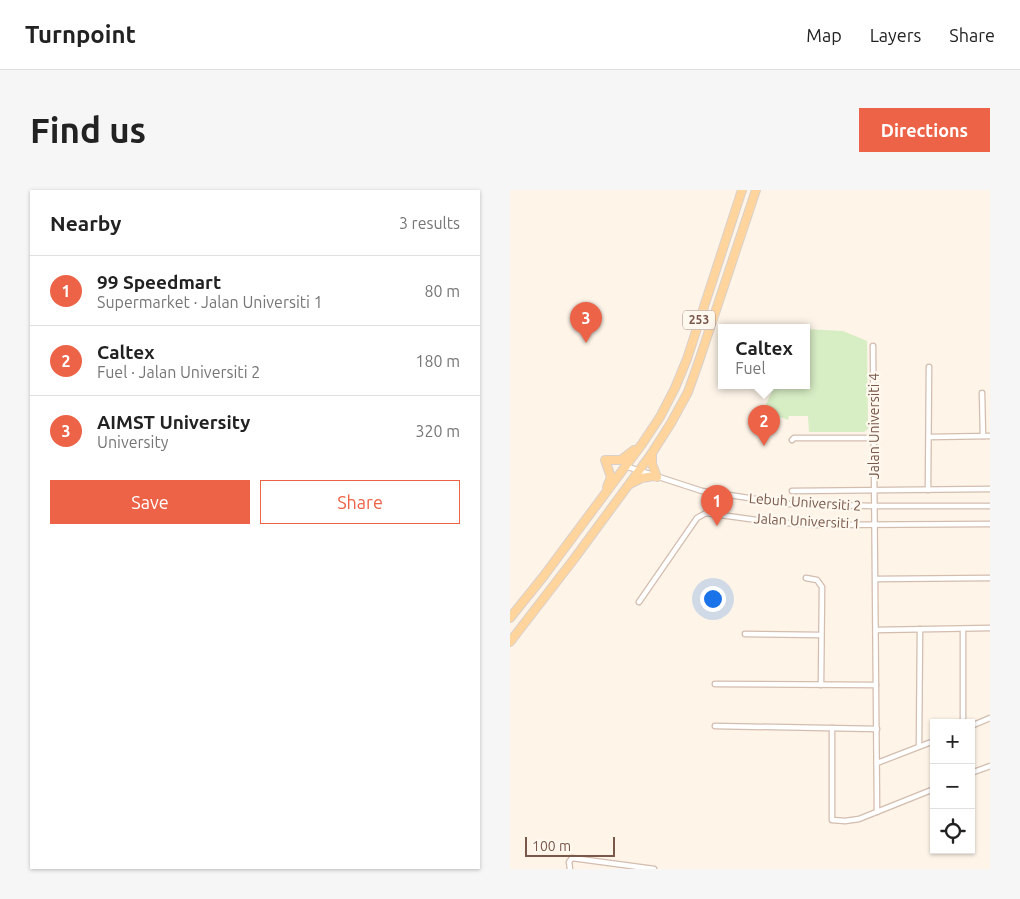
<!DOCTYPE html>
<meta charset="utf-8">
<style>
:root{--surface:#fff;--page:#f6f6f6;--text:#222;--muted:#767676;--line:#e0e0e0;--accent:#ed6347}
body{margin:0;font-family:Ubuntu,sans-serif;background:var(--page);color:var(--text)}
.controls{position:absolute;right:15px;bottom:15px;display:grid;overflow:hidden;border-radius:0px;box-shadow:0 1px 4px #0004}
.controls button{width:45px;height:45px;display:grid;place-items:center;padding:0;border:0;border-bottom:1px solid var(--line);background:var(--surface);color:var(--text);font:25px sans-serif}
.scale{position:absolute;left:15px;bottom:12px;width:90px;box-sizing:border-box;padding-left:5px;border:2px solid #79584a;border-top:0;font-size:14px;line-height:18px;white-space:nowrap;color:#79584a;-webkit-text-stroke:4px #fff8ef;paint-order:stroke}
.you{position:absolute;left:202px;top:408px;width:18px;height:18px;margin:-12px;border:4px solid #fff;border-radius:50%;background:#1a73e8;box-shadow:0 0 0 8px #1a73e833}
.badge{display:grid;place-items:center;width:32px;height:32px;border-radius:50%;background:var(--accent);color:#fff;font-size:16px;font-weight:700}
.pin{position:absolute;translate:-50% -41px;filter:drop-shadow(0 1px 2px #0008)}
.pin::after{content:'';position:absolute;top:26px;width:18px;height:15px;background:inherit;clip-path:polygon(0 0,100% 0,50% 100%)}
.popup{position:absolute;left:208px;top:134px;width:92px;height:65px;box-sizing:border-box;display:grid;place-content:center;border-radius:0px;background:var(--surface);filter:drop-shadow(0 1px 4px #0005);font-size:16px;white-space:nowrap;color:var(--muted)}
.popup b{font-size:19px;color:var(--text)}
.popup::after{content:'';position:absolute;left:50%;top:100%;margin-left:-10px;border:10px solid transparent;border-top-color:var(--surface)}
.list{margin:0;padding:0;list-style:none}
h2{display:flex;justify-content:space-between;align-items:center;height:65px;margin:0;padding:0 20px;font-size:21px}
h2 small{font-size:16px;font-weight:400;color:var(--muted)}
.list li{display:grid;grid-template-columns:32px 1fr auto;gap:15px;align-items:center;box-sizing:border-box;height:70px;padding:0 20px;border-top:1px solid var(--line)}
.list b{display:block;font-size:19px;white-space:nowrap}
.list p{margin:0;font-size:16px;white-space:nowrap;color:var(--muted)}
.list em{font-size:16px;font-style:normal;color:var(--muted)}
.actions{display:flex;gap:10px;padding:15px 20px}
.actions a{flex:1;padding:11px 0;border:1px solid var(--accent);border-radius:0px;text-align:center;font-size:18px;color:var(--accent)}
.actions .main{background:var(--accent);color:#fff}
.icon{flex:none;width:28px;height:28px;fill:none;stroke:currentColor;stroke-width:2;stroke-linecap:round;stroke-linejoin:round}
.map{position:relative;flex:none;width:480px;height:679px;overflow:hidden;border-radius:0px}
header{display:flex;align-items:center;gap:30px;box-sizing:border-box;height:70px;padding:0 25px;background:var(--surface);border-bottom:1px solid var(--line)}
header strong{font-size:24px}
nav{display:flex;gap:28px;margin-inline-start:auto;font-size:18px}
.intro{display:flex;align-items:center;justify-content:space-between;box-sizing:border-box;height:120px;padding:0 30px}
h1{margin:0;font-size:35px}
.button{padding:12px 22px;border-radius:0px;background:var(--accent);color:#fff;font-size:18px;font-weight:700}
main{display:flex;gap:30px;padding:0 30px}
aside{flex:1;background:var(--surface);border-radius:0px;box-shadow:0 1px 4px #0004}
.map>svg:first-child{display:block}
.green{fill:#d7edc4}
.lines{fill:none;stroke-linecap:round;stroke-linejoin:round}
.street-casing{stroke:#d3bdaf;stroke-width:7}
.primary-casing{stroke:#d9d0cc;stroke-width:10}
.street{stroke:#fff;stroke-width:4.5}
.primary{stroke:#ffd59d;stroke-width:8}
.labels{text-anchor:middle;stroke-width:4.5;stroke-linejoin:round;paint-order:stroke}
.shield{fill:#fff8ef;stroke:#a1887c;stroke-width:1}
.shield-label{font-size:12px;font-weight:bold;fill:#79584a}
.street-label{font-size:14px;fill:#79584a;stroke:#fff8ef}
</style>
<header>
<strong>Turnpoint</strong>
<nav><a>Map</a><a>Layers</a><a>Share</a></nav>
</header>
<div class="intro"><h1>Find us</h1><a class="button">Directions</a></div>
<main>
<aside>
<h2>Nearby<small>3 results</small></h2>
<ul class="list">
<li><span class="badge">1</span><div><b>99 Speedmart</b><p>Supermarket · Jalan Universiti 1</p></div><em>80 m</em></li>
<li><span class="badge">2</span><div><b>Caltex</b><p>Fuel · Jalan Universiti 2</p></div><em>180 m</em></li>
<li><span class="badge">3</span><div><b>AIMST University</b><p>University</p></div><em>320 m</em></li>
</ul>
<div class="actions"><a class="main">Save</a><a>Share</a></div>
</aside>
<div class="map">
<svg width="480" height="679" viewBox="0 0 480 679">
<rect width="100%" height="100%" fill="#fef4e8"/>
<polygon class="green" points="297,139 333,141 357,151 358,239 354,242 299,242 298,226 279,226 278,230 253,221 265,195 296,195"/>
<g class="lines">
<g class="street-casing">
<g id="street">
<polyline points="363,156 367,622"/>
<polyline points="472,203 473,246"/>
<polyline points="419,247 480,246"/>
<polyline points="282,250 284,248 364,248"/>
<polyline points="115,276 192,301 279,314 364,316 480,316"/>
<polyline points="418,300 419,177"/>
<polyline points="282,301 480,299"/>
<polyline points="296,388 307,390 312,397 311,495"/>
<polyline points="366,389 480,388"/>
<polyline points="129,412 187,328 196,323 262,332 307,335 480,334"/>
<polyline points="453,439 453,533"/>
<polyline points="366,440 480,438"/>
<polyline points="235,444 311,445"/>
<polyline points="205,494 366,495"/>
<polyline points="205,536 367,539"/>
<polyline points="461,536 480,528"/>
<polyline points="322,538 322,630 335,631 349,629 424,599"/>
<polyline points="409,556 410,439"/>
<polyline points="367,573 424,551"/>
<polyline points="461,583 480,576"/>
<polyline points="60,679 59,672 62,668 144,679"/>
</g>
</g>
<g class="primary-casing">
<g id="primary">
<polyline points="142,263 142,274 147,287"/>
<polyline points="120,294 132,288 144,286"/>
<polyline points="97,297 101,287 95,270 111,270 124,260"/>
<polyline points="0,428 33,387 132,254 150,227 165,198 177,169 232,0"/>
<polyline points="0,452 64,369 142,263 161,233 178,202 189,171 246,0"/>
</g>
</g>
<use href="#street" class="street"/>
<use href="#primary" class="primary"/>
</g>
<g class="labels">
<rect class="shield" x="173" y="120.5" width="32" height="19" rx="4"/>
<g class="shield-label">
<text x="189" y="134">253</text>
</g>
<g class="street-label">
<text transform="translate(364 236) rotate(-90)" y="5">Jalan Universiti 4</text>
<text transform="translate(295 312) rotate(4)" y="5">Lebuh Universiti 2</text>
<text transform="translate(297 331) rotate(3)" y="5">Jalan Universiti 1</text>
</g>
</g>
</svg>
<div class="controls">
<button>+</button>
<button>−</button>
<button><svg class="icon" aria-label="locate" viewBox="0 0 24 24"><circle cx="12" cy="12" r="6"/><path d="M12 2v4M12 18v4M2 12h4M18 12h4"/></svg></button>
</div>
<div class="scale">100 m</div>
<div class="you"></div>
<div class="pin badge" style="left:207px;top:336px">1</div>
<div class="pin badge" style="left:254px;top:256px">2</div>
<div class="popup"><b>Caltex</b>Fuel</div>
<div class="pin badge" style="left:76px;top:153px">3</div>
</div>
</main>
